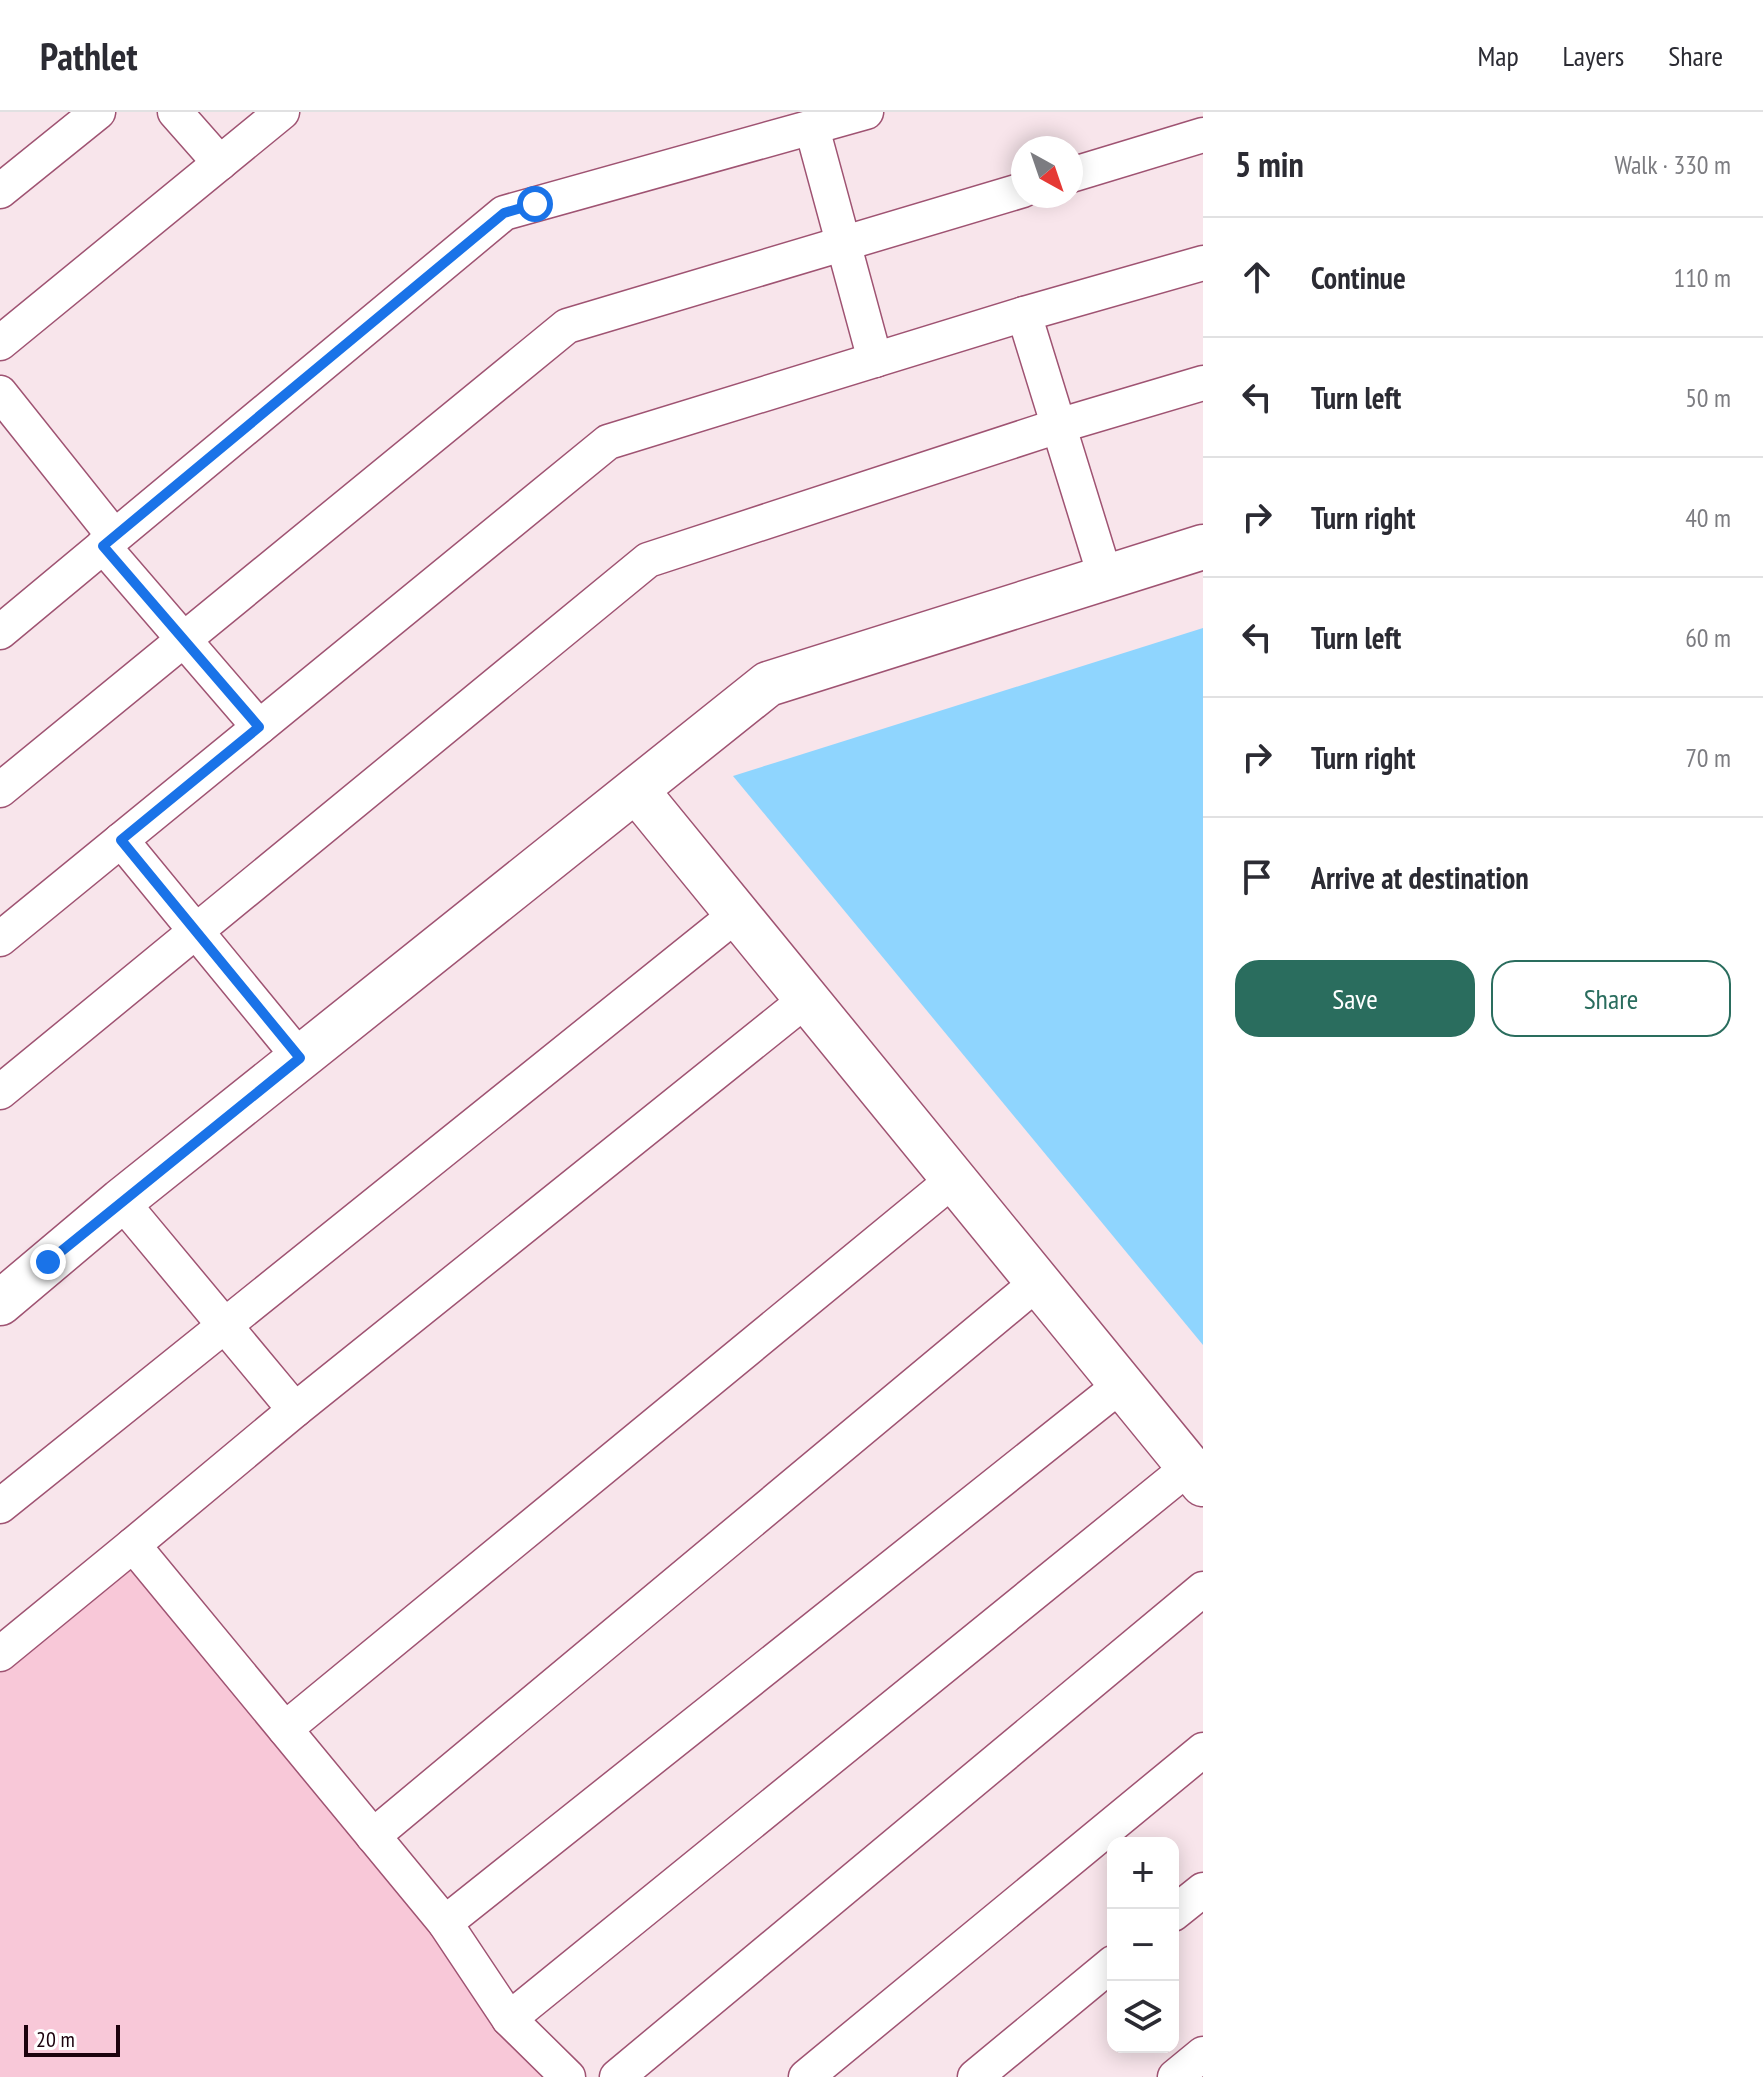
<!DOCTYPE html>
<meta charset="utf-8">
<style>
:root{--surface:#fff;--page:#f7f7f7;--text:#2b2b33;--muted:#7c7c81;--line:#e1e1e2;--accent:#2a6d5e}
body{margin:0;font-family:"PT Sans Narrow",sans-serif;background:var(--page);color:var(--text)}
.controls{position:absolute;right:24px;bottom:24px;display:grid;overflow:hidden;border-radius:16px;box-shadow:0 4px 20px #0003}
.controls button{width:72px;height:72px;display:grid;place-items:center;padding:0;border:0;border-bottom:2px solid var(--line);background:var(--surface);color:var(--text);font:40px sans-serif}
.compass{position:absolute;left:1011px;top:24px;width:72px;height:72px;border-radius:50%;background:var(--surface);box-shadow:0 4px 20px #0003;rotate:140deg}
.scale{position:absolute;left:24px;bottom:20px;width:96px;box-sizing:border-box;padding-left:8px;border:4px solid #1c020d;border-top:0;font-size:22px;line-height:28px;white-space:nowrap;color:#1c020d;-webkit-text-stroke:6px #fff;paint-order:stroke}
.stop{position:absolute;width:24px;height:24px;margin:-18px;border:6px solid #1a73e8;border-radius:50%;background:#fff}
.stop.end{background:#1a73e8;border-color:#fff;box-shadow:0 2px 8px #0008}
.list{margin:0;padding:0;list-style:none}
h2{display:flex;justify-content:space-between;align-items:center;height:104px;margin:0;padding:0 32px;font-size:34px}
h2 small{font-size:26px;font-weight:400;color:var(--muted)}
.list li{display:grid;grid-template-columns:52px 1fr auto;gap:24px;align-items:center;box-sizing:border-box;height:120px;padding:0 32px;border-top:2px solid var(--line)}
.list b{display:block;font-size:30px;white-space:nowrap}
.list em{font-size:26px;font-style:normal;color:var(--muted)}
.actions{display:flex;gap:16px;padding:24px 32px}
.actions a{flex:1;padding:18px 0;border:2px solid var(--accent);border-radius:24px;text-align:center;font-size:28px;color:var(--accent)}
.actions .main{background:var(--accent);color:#fff}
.icon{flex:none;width:44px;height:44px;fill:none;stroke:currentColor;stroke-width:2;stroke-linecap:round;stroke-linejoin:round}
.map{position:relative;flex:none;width:1203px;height:1965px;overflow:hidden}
header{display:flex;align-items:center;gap:48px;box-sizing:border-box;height:112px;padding:0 40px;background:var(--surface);border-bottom:2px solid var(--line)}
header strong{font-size:38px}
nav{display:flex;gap:44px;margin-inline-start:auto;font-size:28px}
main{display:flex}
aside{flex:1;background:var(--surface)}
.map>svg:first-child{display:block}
.green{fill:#f8c8d8}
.water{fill:#8fd5fe}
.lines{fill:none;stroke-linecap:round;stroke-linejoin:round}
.street-casing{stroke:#9f5372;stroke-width:37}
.secondary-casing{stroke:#9f5372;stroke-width:47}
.street{stroke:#fff;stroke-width:34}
.secondary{stroke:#fff;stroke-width:44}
.route{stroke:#1a73e8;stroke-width:10}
</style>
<header>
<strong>Pathlet</strong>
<nav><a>Map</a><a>Layers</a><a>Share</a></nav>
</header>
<main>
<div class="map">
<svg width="1203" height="1965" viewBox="0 0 1203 1965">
<rect width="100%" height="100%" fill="#f8e5eb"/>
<polygon class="green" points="134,1450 562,1965 0,1965 0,1561"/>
<polygon class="water" points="1203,516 1203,1233 733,664"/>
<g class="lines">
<g class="street-casing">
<g id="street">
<polyline points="175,0 220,51"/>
<polyline points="812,16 875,248"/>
<polyline points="1071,63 1203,23"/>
<polyline points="0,79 98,0"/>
<polyline points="1024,202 1105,464"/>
<polyline points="0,231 282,0"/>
<polyline points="0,281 114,424"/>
<polyline points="103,434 259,615"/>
<polyline points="0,520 504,101 866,0"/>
<polyline points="0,678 567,214 1023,78"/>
<polyline points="121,728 300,946"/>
<polyline points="0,827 608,330 1024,202 1203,151"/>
<polyline points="0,980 648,448 1058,314 1203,271"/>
<polyline points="121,1089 295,1298"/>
<polyline points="0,1394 737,802"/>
<polyline points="133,1433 295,1298 807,887"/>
<polyline points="0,1542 133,1433 445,1811 509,1907 568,1965"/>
<polyline points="285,1617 954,1067"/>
<polyline points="373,1724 1038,1170"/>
<polyline points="1173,1802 1203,1778"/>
<polyline points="445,1811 1122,1272"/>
<polyline points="509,1907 1189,1355"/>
<polyline points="617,1965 1203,1477"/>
<polyline points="806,1965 1203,1638"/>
<polyline points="975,1965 1113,1851"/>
<polyline points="1175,1965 1203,1942"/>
</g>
</g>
<g class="secondary-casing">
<g id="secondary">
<polyline points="636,678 1203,1372"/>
<polyline points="0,1191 121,1089 768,572 1203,435"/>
</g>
</g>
<use href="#street" class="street"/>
<use href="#secondary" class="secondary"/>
</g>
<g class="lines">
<polyline class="route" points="48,1150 300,946 121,728 259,615 103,434 504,101 535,92"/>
</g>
</svg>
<div class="controls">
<button>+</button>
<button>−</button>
<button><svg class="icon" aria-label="layers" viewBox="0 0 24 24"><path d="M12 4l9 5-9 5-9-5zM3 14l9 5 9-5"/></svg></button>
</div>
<svg class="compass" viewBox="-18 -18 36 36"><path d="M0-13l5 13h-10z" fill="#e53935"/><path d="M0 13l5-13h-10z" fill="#7c7c81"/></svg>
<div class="scale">20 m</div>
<div class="stop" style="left:535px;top:92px"></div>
<div class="stop end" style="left:48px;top:1150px"></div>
</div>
<aside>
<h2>5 min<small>Walk · 330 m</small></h2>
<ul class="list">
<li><svg class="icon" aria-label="ahead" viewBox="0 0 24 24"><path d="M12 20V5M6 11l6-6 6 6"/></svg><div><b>Continue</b></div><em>110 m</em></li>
<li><svg class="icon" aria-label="left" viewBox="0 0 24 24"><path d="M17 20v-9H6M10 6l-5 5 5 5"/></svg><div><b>Turn left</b></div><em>50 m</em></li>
<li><svg class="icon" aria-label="right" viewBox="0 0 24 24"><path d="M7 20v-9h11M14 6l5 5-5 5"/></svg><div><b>Turn right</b></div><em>40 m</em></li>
<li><svg class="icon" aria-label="left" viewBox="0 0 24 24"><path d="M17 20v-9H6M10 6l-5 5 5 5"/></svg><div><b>Turn left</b></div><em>60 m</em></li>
<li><svg class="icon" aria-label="right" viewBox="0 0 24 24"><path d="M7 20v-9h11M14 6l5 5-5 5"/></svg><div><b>Turn right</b></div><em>70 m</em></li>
<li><svg class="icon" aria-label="arrive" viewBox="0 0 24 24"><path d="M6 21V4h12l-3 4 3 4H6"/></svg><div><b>Arrive at destination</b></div></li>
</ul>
<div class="actions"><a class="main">Save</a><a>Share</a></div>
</aside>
</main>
